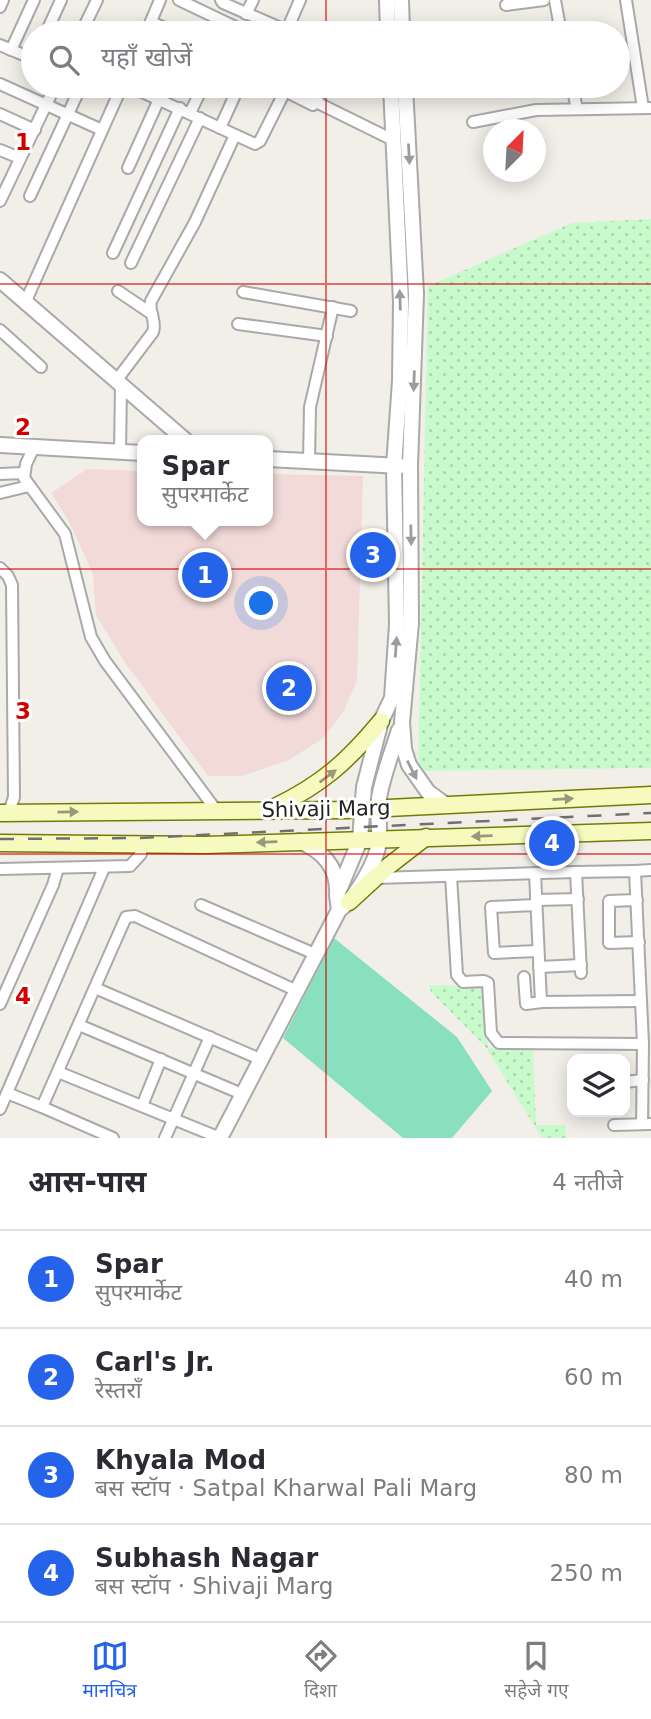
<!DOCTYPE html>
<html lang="hi">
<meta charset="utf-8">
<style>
:root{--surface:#fff;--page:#f2f2f3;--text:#2b2b33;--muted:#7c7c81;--line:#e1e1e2;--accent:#2563eb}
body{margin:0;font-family:"DejaVu Sans","Noto Sans Devanagari",sans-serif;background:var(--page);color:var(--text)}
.controls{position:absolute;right:21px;bottom:21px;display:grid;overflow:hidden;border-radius:14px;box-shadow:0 4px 18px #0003}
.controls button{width:63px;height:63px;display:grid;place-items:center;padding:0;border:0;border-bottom:2px solid var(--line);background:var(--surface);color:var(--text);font:35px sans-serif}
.compass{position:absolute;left:483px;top:119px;width:63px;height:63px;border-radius:50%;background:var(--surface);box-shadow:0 4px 18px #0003;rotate:24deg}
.you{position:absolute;left:262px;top:604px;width:24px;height:24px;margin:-18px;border:5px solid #fff;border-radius:50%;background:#1a73e8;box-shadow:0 0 0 10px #1a73e833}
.badge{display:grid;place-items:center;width:46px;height:46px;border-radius:50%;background:var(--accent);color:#fff;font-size:23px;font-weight:700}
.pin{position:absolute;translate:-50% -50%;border:4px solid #fff;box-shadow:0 2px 7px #0006}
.popup{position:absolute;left:137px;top:435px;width:136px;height:91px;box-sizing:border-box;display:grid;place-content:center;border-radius:14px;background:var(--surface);filter:drop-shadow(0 2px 5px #0005);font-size:23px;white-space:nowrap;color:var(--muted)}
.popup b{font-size:26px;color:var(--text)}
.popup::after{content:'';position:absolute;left:50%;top:100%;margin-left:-14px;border:14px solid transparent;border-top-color:var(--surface)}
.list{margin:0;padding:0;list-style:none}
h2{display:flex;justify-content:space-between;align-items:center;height:91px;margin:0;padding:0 28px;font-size:30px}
h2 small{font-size:23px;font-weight:400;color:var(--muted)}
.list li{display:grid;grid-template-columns:46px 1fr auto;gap:21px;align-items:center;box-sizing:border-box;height:98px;padding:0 28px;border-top:2px solid var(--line)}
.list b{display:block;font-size:26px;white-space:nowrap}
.list p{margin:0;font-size:23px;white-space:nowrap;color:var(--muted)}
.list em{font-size:23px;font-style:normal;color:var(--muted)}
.icon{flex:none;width:38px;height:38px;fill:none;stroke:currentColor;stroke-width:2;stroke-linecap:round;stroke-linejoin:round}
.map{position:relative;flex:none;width:651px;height:1138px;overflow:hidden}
.search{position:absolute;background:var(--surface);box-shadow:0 4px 18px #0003;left:21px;right:21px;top:21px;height:77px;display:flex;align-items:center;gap:18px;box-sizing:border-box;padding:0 24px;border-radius:38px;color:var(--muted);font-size:26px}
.sheet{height:483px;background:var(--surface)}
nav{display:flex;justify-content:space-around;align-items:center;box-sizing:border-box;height:98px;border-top:2px solid var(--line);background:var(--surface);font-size:19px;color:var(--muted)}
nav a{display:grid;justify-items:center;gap:4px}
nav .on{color:var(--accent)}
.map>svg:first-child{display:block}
.commercial{fill:#f2dad9}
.park{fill:url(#park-dots)}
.pitch{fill:#88e0be}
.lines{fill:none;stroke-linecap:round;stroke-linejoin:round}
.minor-casing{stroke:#a9a9a9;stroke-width:14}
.tertiary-casing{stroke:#a9a9a9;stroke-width:18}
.secondary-casing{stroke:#707d05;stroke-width:19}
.minor{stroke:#fff;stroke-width:10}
.tertiary{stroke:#fff;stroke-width:14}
.secondary{stroke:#f7fabf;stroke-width:16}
.rail{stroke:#707070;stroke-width:2.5;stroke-dasharray:14 14;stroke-linecap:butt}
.oneway{fill:#9c9c9c}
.oneway2{fill:#979978}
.grid{fill:none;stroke:#d40000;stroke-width:2;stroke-opacity:0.55}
.labels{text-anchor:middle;stroke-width:6;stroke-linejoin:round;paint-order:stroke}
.street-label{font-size:21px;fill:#222;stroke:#fff}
.grid-label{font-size:23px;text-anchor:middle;font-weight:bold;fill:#d40000;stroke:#fff;stroke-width:6;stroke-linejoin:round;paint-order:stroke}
</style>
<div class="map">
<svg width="651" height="1138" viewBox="0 0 651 1138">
<defs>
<pattern id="park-dots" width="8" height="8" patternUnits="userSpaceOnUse" patternTransform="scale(1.75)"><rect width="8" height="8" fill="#c8facc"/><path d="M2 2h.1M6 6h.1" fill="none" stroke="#acd6af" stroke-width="1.8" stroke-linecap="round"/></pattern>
</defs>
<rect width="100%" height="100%" fill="#f2efe9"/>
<polygon class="commercial" points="87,469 142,471 142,521 268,521 268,474 363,476 357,681 342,714 322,739 289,760 242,776 208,776 124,661 96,615 93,574 68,520 51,493"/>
<g class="park">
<polygon points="651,219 651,768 418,771 428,286 572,223"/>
<polygon points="429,985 482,987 488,1048 533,1049 536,1125 565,1125 566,1138 542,1138 485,1046 431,992"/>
</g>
<polygon class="pitch" points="334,938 457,1037 492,1091 452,1138 403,1138 283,1038"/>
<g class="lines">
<g class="minor-casing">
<g id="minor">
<polyline points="179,0 248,33"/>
<polyline points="221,0 223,3 292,33"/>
<polyline points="555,0 561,33"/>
<polyline points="626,0 643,108"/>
<polyline points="506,5 544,0"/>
<polyline points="0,7 3,0"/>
<polyline points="246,14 253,0"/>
<polyline points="151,22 176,33"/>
<polyline points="287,30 300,0"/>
<polyline points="46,33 61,0"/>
<polyline points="81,33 97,0"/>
<polyline points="146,33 160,0"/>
<polyline points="544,33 560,31"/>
<polyline points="0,45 33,59"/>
<polyline points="11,50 34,0"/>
<polyline points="0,84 102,130"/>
<polyline points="129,86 255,144 260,141 285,91"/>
<polyline points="275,86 313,105 324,86"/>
<polyline points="572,86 577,109"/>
<polyline points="316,102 393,140"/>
<polyline points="190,113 203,86"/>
<polyline points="0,114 35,130"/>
<polyline points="473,122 536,110 651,108"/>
<polyline points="220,128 239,86"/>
<polyline points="0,150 20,158"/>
<polyline points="128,168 165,86"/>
<polyline points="30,196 81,86"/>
<polyline points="0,201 55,86"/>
<polyline points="113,253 180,108"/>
<polyline points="131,263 200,118"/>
<polyline points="118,291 152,314"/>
<polyline points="243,292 351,311"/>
<polyline points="25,303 122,86"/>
<polyline points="238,324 327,336"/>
<polyline points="0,330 41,367"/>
<path d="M116 381 153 332C157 320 148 312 151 301L195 222 235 135"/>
<polyline points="34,447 26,464 24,478 65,534 91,637 105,661 216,810"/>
<polyline points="120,451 121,385"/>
<polyline points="309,461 310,407 333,307"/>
<polyline points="0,474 23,473"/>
<polyline points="0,493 29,486"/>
<polyline points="0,568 8,576 12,585 14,797 9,812"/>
<polyline points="0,869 130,866 141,854 140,846"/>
<polyline points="635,871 651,870"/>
<polyline points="535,873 541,1002 641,1001"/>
<polyline points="451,876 457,975 463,982 484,981 488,983 491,1033 499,1043 643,1044"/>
<polyline points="376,878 576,872"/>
<polyline points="536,900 578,899"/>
<polyline points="637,900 609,901 609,943 639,942"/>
<polyline points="201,905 315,954"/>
<polyline points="536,905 491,907 494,953 538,951"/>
<polyline points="539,967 581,965"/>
<polyline points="581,973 576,872 635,871 643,1044 642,1124"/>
<polyline points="524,977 526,1004 542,1002"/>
<polyline points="95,988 260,1059"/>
<polyline points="0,1004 53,885 58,868"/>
<polyline points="79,1025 242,1094"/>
<polyline points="58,1072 220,1138"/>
<polyline points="625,1082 643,1080"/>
<polyline points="7,1093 42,1107"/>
<polyline points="142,1106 161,1059"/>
<polyline points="0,1109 104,868"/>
<polyline points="614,1125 651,1124"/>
<polyline points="113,1138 42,1107 126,917 135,916 295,990"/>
<polyline points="165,1138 210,1037"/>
</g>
</g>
<g class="tertiary-casing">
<g id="tertiary">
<polyline points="387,0 388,33"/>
<polyline points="401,0 402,33"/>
<polyline points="405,86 416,294 410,466 411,623 402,722 404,749 409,765 428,792 446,805"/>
<polyline points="0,280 185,440"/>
<polyline points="0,445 142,453"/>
<polyline points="268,459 401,466"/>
<path d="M299 841C321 850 337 866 337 890"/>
<polyline points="339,910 337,895 360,840 364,787 381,721 392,698 397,624 394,466 400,381 401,302 391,86"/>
<path d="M220 1138 339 910C356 898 377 862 379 841 380 827 377 813 379 798 383 775 392 752 399 730"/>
</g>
</g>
<g class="secondary-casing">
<g id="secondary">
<path d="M275 807C322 784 347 762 381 721"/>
<polyline points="0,813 347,810 651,795"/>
<polyline points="0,843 205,845 651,831"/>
<polyline points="349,902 386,868 426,837"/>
</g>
</g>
<use href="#minor" class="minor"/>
<use href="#tertiary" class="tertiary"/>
<use href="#secondary" class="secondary"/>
<polyline class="rail" points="0,839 140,838 651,813"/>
</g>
<defs><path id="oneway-solid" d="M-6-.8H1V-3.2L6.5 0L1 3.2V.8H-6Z" transform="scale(1.75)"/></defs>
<g class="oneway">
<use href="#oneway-solid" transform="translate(409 154) rotate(87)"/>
<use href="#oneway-solid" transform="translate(400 300) rotate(-92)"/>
<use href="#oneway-solid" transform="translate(414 381) rotate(92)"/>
<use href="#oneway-solid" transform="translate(411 535) rotate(89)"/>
<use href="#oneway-solid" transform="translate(396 647) rotate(-86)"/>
<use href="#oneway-solid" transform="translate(412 770) rotate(63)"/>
</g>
<g class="oneway2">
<use href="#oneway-solid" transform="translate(328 776) rotate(-37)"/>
<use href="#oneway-solid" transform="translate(563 799) rotate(-3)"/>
<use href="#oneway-solid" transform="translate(68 812) rotate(-1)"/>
<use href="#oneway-solid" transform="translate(482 836) rotate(178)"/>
<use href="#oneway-solid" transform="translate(267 842) rotate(178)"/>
</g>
<path class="grid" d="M326 0V33M326 86V1138M0 284H651M0 569H651M0 854H651"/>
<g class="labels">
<g class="street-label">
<text transform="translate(326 809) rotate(-1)" y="7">Shivaji Marg</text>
</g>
</g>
<g class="grid-label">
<text x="23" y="150">1</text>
<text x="23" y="435">2</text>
<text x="23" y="719">3</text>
<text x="23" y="1004">4</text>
</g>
</svg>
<div class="controls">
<button><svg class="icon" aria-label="layers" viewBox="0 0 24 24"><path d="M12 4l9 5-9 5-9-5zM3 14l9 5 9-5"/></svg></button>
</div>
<svg class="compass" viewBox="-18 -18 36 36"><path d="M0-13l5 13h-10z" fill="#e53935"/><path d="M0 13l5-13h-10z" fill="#7c7c81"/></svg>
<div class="you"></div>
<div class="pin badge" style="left:205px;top:575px">1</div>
<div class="popup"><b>Spar</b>सुपरमार्केट</div>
<div class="pin badge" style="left:289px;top:688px">2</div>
<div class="pin badge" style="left:373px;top:555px">3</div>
<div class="pin badge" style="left:552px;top:843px">4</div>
<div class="search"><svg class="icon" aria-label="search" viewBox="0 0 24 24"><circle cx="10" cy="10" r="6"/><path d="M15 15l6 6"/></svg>यहाँ खोजें</div>
</div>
<section class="sheet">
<h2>आस-पास<small>4 नतीजे</small></h2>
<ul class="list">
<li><span class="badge">1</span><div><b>Spar</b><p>सुपरमार्केट</p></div><em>40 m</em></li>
<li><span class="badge">2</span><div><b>Carl's Jr.</b><p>रेस्तराँ</p></div><em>60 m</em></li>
<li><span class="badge">3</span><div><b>Khyala Mod</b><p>बस स्टॉप · Satpal Kharwal Pali Marg</p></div><em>80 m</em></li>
<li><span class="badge">4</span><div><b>Subhash Nagar</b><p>बस स्टॉप · Shivaji Marg</p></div><em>250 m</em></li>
</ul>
</section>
<nav>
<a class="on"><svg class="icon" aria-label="map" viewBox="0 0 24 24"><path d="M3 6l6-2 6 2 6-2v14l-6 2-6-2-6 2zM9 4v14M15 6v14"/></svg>मानचित्र</a>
<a><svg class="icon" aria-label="directions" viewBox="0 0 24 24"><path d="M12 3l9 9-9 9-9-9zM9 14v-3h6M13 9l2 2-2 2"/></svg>दिशा</a>
<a><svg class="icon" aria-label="saved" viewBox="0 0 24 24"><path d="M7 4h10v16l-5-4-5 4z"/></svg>सहेजे गए</a>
</nav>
